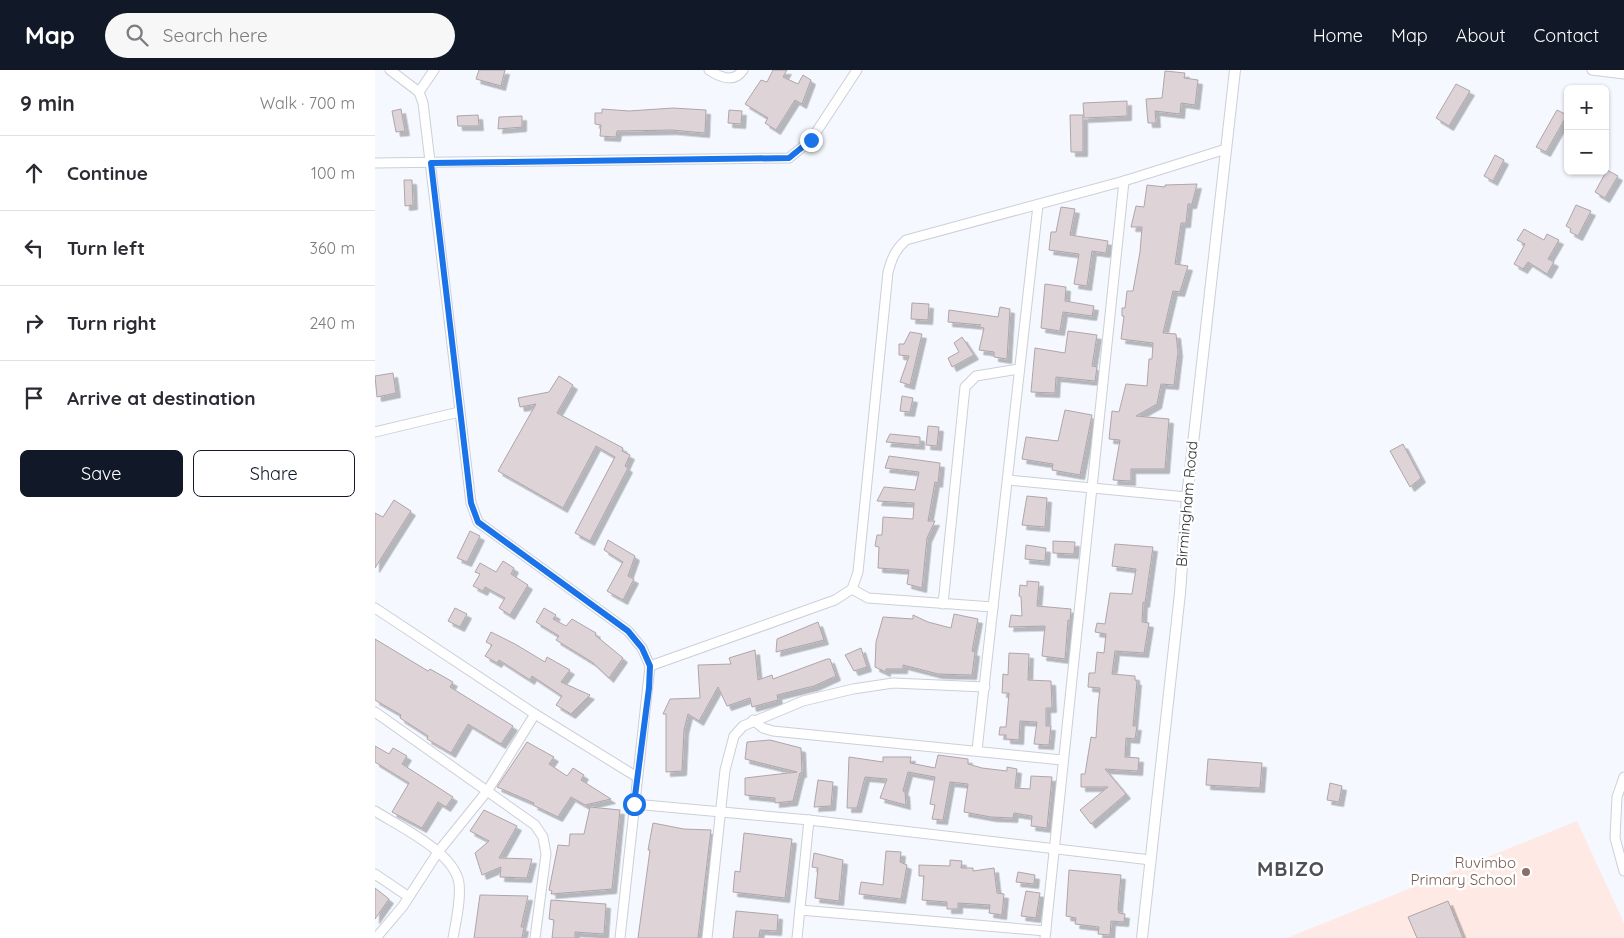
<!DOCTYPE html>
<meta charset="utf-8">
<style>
:root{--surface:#fff;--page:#f7f7f7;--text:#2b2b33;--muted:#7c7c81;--line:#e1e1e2;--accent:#111827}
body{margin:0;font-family:Quicksand,sans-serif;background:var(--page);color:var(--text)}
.controls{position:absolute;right:15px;top:15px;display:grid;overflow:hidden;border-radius:8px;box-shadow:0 1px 4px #0004}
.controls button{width:45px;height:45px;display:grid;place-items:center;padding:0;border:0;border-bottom:1px solid var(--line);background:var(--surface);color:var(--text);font:25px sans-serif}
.stop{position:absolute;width:15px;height:15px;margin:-11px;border:4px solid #1a73e8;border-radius:50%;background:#fff}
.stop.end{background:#1a73e8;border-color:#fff;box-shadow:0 1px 5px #0008}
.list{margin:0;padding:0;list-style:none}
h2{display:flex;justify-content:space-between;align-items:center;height:65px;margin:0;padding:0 20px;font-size:21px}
h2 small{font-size:16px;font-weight:400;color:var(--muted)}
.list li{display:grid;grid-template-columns:32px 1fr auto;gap:15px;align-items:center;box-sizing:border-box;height:75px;padding:0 20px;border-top:1px solid var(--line)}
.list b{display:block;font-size:19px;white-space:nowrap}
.list em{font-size:16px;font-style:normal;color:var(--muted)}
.actions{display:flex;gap:10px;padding:15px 20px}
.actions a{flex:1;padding:11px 0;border:1px solid var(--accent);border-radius:8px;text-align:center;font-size:18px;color:var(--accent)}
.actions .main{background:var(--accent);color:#fff}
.icon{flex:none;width:28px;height:28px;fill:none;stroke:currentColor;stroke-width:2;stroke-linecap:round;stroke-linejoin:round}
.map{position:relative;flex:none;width:1249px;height:868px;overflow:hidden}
header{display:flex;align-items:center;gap:30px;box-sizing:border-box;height:70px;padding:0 25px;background:var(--accent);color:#fff}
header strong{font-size:24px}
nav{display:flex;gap:28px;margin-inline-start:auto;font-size:18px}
.search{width:350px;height:45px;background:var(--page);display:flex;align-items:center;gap:12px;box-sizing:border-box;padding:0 18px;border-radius:28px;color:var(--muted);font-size:19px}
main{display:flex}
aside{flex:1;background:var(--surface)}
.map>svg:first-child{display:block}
.education{fill:#fee9e4}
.building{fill:#ded3d7;stroke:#afa5a9;filter:url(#shadow)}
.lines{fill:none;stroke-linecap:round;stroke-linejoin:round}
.minor-casing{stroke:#cccfd7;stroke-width:11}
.tertiary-casing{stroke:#cccfd7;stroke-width:12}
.minor{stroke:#fff;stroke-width:9}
.tertiary{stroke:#fff;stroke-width:10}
.route{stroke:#1a73e8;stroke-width:6}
.education-dot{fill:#8d6e63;stroke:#fff;stroke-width:2}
.labels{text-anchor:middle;stroke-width:5;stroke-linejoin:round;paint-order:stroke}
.street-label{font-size:15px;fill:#353639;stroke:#fff}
.education-label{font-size:15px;fill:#785e54;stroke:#fff;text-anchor:end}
.district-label{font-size:20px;font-weight:bold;letter-spacing:1px;fill:#4e5058;stroke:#fff}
</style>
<header>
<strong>Map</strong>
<div class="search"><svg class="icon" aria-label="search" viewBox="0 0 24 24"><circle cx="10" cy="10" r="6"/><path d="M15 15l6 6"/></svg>Search here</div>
<nav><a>Home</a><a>Map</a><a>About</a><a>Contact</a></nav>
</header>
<main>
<aside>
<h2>9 min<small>Walk · 700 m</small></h2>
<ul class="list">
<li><svg class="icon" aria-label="ahead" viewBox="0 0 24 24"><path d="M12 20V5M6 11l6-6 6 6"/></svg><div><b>Continue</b></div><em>100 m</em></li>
<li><svg class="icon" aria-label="left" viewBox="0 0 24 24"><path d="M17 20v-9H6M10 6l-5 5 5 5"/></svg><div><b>Turn left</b></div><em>360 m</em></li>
<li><svg class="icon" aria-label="right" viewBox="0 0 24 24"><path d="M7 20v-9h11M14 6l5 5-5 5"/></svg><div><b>Turn right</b></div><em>240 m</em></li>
<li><svg class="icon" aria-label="arrive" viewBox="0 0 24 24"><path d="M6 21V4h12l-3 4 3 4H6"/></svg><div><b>Arrive at destination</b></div></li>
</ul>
<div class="actions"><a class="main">Save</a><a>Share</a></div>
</aside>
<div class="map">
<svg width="1249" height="868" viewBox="0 0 1249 868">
<defs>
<filter id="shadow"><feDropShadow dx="4.5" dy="4.5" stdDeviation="0" flood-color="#0004"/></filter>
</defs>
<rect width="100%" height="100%" fill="#f5f8ff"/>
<polygon class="education" points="1202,751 1249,853 1249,868 912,868"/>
<g class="building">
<polygon points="104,0 130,0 126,16 101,9"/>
<polygon points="398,0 412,0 408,7 423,14 428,5 436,10 427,34 420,30 401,60 390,53 393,48 370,34 386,10 392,12"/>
<polygon points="790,1 810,3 809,8 823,10 820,35 806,33 805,44 780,41 781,53 773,53 771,29 787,28"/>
<polygon points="1081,14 1095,21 1074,56 1061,48"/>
<polygon points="752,31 752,46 709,48 708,33"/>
<polygon points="298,38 331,40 330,63 297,60 242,61 241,67 225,66 226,55 220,54 220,43 227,43 227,39 254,41"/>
<polygon points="26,39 30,61 21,62 17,41"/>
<polygon points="354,40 367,41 366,54 353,53"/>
<polygon points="1182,40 1192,45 1171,82 1161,77"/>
<polygon points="103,45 104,56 83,56 82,46"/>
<polygon points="695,45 708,45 708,82 696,82"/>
<polygon points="147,46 147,57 123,59 124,47"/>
<polygon points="1120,85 1129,90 1118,111 1109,106"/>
<polygon points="1232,100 1243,106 1230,128 1220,122"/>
<polygon points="29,110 37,110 38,135 30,136"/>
<polygon points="822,114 817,134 813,134 811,153 806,153 800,194 813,196 805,222 798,221 788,263 801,264 803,282 799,315 786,314 782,334 761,346 794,349 790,399 756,399 756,411 738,410 745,370 734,369 737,341 744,342 751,314 772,316 774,289 777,289 778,273 746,269 749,246 747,246 747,238 750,238 752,221 758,221 765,182 767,157 756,157 761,136 769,137 772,115 790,117 790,115"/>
<polygon points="1201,135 1216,141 1203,166 1195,162 1196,159 1191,156"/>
<polygon points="686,137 700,139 695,165 733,171 731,183 717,181 712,216 699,214 704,184 674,180 676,162 681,162"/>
<polygon points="1149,159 1169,170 1172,164 1184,170 1173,189 1179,192 1172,204 1153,192 1148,199 1139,194 1150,174 1142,170"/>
<polygon points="670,214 691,217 690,231 719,236 717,246 688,242 685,261 666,258"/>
<polygon points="537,233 554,234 553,250 536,249"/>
<polygon points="625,237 635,239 632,289 619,287 619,282 604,280 609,258 603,257 606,255 573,252 574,240 623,247"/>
<polygon points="693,261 722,265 717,296 722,297 720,311 681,307 680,323 656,322 660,278 690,283"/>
<polygon points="535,262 547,264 535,315 525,312 534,286 524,285 524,274 529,274"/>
<polygon points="587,267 599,285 577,297 573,288 584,282 579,273"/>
<polygon points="18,303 21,323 2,327 0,306"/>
<polygon points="184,306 198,315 182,343 248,378 247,381 255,385 250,396 253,398 215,471 200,463 240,387 221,376 188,438 123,401 161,334 145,337 143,328 174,322"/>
<polygon points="527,326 538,328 535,342 525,341"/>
<polygon points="690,340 717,345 705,405 677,400 678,394 647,389 651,367 683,371"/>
<polygon points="553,356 564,357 562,376 551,375"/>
<polygon points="515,364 545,367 545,375 511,372"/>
<polygon points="1028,374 1046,408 1035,417 1015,381"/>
<polygon points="514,386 565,393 563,413 560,412 553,451 560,451 552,468 547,518 532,514 534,500 503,498 504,477 500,476 502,465 507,465 508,447 538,449 539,433 502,431 509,417 540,420 544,402 510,398"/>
<polygon points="652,426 672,428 670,457 647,455"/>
<polygon points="19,430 36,441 0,498 0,443 8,447"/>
<polygon points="95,461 105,466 92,492 82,488"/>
<polygon points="233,470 260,486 253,506 259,509 248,530 232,521 248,492 229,480"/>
<polygon points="678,471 700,472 699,484 678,483"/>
<polygon points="740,474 778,477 770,533 768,532 767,552 774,553 769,583 740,581 737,604 760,606 760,610 762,611 758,656 762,656 760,669 751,668 750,687 764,688 763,701 730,699 751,724 716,754 705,740 733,717 706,717 706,704 710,704 716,667 721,668 723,636 725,618 713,617 714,603 720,603 722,582 729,583 731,564 720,562 722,553 730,554 735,523 757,524 761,499 737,496"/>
<polygon points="651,475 671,478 670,491 650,489"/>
<polygon points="128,491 139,498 136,504 153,515 135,545 124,538 130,528 110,517 108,521 98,516 105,504 100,502 105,493 121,502"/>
<polygon points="652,511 664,512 662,536 696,539 695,551 693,550 690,589 667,586 670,556 634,557 636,545 647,546 646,527 644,526 645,515 652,516"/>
<polygon points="80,538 92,544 85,557 73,551"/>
<polygon points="169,538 181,545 178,549 191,556 197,549 221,563 220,565 248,588 234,608 217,592 181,570 184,566 161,552"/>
<polygon points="579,544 603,549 597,581 600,582 597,605 563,604 528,595 528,599 511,599 511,602 500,597 501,572 508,547 538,549 538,545 553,552 576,558"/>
<polygon points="443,552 449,570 401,582 402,569"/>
<polygon points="116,562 140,574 170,592 172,587 195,600 186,612 215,625 196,644 181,635 187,626 157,606 155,610 124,590 122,593 110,586 117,575 111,572"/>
<polygon points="0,569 53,601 55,599 78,612 75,617 138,656 126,674 93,654 76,683 52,669 53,666 25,648 26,645 0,630"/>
<polygon points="486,578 492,597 479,601 470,585"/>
<polygon points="380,580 383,610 397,605 398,609 452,589 455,589 461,606 439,616 402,625 403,630 377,637 375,628 352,636 343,617 324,651 313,644 309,660 307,701 291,702 291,644 288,644 295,629 325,628 323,595 356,594 354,588"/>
<polygon points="634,583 654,584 653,610 676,611 677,638 671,638 671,656 676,656 674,675 659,674 662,652 645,651 644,670 631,669 631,665 624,665 625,657 631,657 634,623 627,623 628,604 633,605"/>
<polygon points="395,670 426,678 427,703 425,703 418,731 400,733 400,728 370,725 370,708 422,702 370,689 372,672"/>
<polygon points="152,672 179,687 174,694 192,706 198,698 209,705 206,710 236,729 210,735 196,727 183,747 158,735 159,733 122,717"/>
<polygon points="0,676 14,684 18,678 32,686 27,694 78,727 71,737 63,732 47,758 17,742 34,713 0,692"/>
<polygon points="563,685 593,689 593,694 607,698 632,701 632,697 642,699 640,718 655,719 656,706 677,707 672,758 656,756 657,746 639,743 638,748 616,747 589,742 593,714 575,712 568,750 557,749 560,735 555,734 560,707 533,702 528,721 530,722 531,735 505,728 512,709 490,707 482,738 472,738 474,687 508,692 508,687 536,687 535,693 560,698"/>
<polygon points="833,689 887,693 885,718 831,715"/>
<polygon points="443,710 458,712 456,736 439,737"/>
<polygon points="955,713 967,716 964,732 952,730"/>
<polygon points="215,737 245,740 237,819 176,824 177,821 174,820 183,775 194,776 195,764 209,764"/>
<polygon points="109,740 142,756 124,788 157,789 152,808 125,807 126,797 107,805 100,783 114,771 95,761"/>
<polygon points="278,753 309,759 336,760 323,868 263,868 275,780 273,780"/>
<polygon points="369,763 417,769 410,828 358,822 360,801 365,802"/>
<polygon points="511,781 526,782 525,792 532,795 526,829 484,824 486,812 508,815"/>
<polygon points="439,783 468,790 464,831 440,828 443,798 437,797"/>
<polygon points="575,790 587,791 586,798 598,798 598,801 619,798 622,823 629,824 627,845 614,843 615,835 583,833 583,839 572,839 572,832 547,830 549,806 544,806 544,795 575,796"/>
<polygon points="694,800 746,805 743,838 744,843 750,844 749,852 736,851 735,865 723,864 724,857 700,854 701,848 691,846"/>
<polygon points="643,802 660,805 659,814 641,812"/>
<polygon points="0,818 14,829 0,849"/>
<polygon points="651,821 665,823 661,848 646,846"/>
<polygon points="105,825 153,826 146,857 149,857 147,868 99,868"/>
<polygon points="176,830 231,834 229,864 200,862 200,868 177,868 179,850 174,849"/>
<polygon points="1073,831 1088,868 1042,868 1033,847"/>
<polygon points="361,841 403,845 402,861 385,860 384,868 358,868"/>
</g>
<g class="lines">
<g class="minor-casing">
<g id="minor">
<polyline points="15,0 44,22 48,33 96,433 103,452 253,561 267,578 275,596 245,868"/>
<path d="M334 0C346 8 359 13 368 0"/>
<polyline points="1217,0 1249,4"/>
<polyline points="44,22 59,0"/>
<polyline points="0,93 414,88 436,70 482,0"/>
<polyline points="0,362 84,342"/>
<polyline points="633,410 812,427"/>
<polyline points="477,519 493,528 618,537"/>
<polyline points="568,534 590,317 601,306 644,299"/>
<polyline points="0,538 160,644 262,707"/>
<path d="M275 596 460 530 477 519 483 502 513 202C517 188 520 180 531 170L749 111 851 79"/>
<polyline points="0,642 160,755 168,767 171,784 160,868"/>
<polyline points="378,650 388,658 398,661 687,690"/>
<polyline points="602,680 663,135"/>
<polyline points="1249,707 1242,727 1240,768 1249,801"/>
<polyline points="259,734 434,750 776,790"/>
<path d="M0 741C25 757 79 782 84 813 86 831 81 851 78 868"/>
<polyline points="0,804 34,827"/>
<polyline points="425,840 671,861"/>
<polyline points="1,868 28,836 63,782 113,720 160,644"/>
<polyline points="332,868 350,700 359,666 368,656 428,631 478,619 518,613 610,617"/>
<polyline points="422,868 434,750"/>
<polyline points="670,868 749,111"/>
</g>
</g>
<g class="tertiary-casing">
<polyline id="tertiary" points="767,868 805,523 812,427 860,0"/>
</g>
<use href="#minor" class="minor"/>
<use href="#tertiary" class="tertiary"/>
</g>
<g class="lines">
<polyline class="route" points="259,734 274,618 275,596 267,578 253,561 103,452 96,433 56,93 414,88 436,70"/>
</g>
<circle class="education-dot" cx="1151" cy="802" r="5"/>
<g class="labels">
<g class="street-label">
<text transform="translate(812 434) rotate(-85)" y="5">Birmingham Road</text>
</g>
<g class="education-label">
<text x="1141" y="798">Ruvimbo<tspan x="1141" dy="17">Primary School</tspan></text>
</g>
<g class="district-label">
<text x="916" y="806">MBIZO</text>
</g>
</g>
</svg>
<div class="controls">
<button>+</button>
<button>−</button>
</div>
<div class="stop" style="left:259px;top:734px"></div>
<div class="stop end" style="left:436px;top:70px"></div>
</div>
</main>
